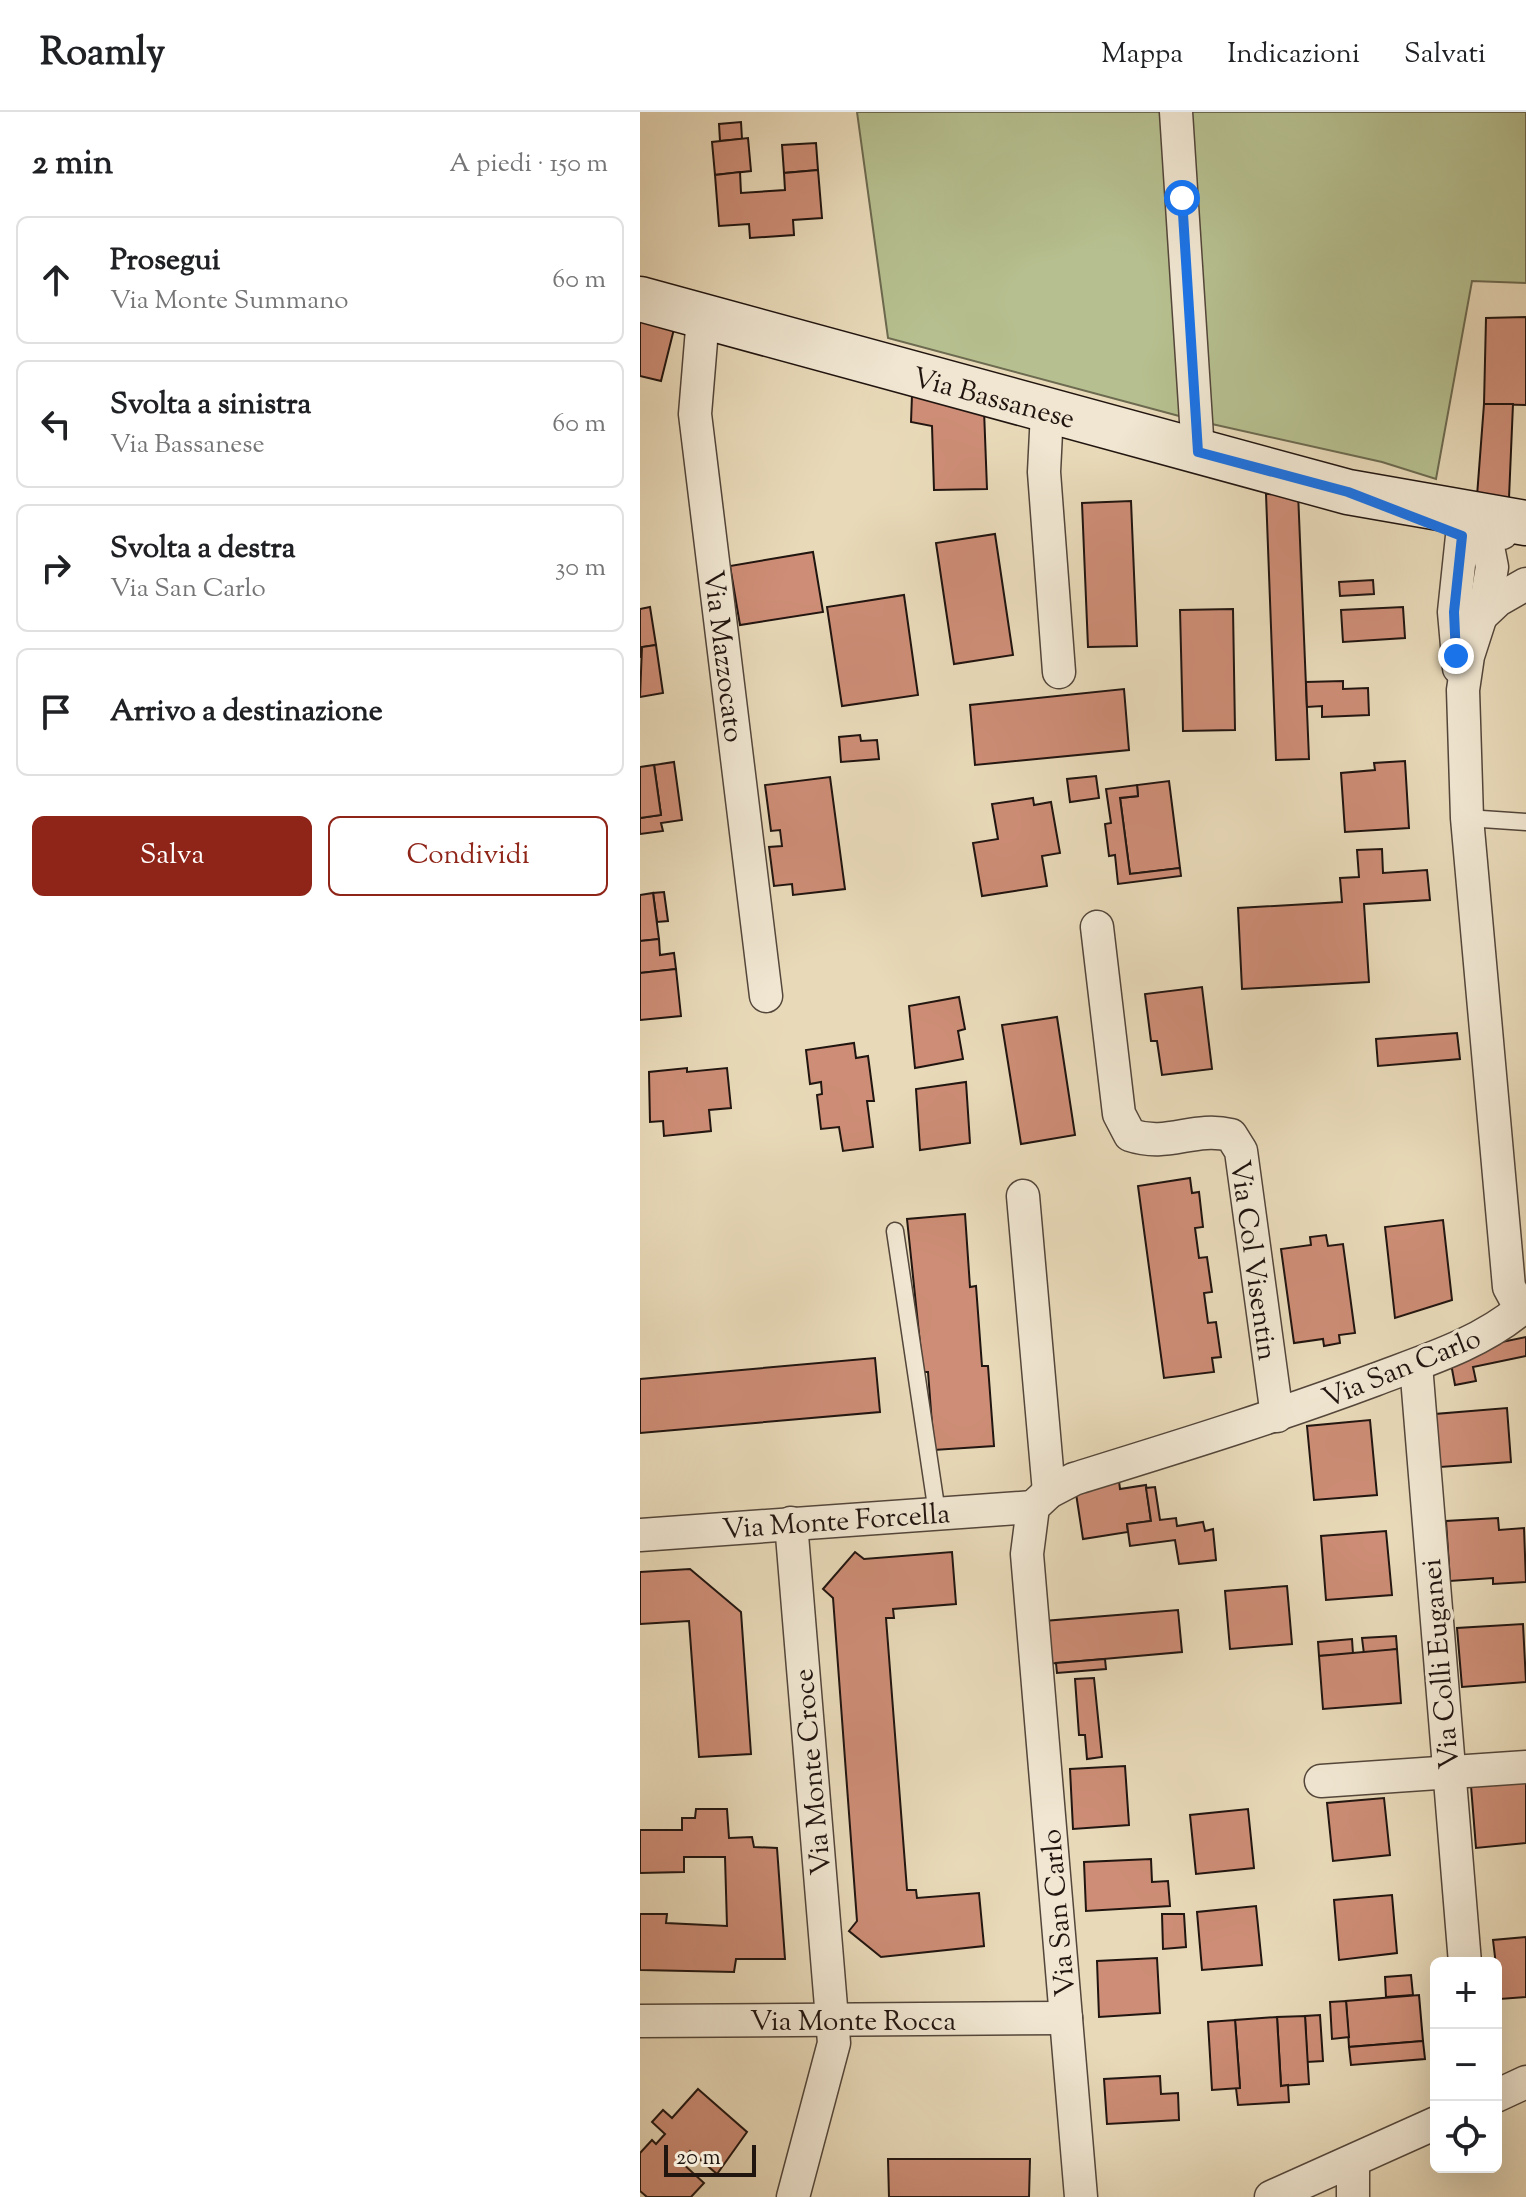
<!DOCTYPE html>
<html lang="it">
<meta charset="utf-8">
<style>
:root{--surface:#fff;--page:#f6f6f6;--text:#202124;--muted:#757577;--line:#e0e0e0;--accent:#8f2418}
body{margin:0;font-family:"Sorts Mill Goudy",serif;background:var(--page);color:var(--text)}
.controls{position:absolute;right:24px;bottom:24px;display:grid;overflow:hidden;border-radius:12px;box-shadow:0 8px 32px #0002}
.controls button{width:72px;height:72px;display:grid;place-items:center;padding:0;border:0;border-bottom:2px solid var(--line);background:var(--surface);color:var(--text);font:40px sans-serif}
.scale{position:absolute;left:24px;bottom:20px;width:92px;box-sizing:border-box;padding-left:8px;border:4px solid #211510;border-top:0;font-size:22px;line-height:28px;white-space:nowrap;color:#211510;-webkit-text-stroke:6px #f0e6d1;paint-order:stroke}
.stop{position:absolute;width:24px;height:24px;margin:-18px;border:6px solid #1a73e8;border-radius:50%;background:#fff}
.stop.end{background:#1a73e8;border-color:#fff;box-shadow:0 2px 8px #0008}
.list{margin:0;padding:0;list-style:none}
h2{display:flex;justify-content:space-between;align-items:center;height:104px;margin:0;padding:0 32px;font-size:34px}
h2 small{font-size:26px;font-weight:400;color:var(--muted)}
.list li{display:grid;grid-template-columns:52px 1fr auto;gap:24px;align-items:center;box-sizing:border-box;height:128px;margin:0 16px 16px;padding:0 16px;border:2px solid var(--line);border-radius:12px}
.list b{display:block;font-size:30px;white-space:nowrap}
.list p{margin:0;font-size:26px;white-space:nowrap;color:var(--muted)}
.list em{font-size:26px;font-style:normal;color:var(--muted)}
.actions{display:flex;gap:16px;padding:24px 32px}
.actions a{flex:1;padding:18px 0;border:2px solid var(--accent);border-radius:12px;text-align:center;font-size:28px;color:var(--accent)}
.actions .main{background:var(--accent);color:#fff}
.icon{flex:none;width:44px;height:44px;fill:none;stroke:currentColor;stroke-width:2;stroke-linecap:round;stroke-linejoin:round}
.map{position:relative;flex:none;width:886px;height:2085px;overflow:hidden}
header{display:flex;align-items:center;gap:48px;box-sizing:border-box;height:112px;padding:0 40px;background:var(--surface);border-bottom:2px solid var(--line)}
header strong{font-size:38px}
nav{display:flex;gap:44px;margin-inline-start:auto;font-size:28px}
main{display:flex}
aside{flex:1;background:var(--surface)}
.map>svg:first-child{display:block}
.green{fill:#b6bf8f;stroke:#6c6a50;stroke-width:2}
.building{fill:#cd8d76;stroke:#211510;stroke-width:2}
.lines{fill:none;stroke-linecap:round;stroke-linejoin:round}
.service-casing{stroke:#53463a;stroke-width:19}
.minor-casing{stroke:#53463a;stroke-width:35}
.secondary-casing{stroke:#211510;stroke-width:47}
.service{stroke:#f0e6d1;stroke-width:16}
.minor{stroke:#f0e6d1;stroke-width:32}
.secondary{stroke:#f0e6d1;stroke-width:44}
.route{stroke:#1a73e8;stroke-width:10}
.labels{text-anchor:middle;stroke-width:7;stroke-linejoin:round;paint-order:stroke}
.street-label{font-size:28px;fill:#211510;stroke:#f0e6d1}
</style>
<header>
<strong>Roamly</strong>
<nav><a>Mappa</a><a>Indicazioni</a><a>Salvati</a></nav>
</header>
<main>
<aside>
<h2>2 min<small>A piedi · 150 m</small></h2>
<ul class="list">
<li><svg class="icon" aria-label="ahead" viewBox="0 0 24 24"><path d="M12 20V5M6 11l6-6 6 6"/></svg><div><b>Prosegui</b><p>Via Monte Summano</p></div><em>60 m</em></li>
<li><svg class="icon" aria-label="left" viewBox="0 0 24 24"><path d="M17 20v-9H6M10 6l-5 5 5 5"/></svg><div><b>Svolta a sinistra</b><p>Via Bassanese</p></div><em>60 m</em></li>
<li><svg class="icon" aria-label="right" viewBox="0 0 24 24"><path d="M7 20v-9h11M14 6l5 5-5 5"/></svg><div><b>Svolta a destra</b><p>Via San Carlo</p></div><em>30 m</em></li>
<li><svg class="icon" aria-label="arrive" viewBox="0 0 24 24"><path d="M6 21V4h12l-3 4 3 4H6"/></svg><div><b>Arrivo a destinazione</b></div></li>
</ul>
<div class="actions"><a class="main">Salva</a><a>Condividi</a></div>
</aside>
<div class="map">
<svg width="886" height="2085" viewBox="0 0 886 2085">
<rect width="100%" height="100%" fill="#e8d9b8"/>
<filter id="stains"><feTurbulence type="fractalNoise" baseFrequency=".0025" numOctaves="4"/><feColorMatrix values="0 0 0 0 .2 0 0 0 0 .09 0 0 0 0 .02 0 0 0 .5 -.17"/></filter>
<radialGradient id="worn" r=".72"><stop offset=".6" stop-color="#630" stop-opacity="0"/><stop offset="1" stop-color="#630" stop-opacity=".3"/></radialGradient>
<polygon class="green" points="217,0 886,0 886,171 832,169 796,367 742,350 554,308 248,226"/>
<g class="building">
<polygon points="101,10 102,27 80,29 79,12"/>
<polygon points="108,26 111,59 75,63 72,30"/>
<polygon points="176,31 178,58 144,61 142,33"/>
<polygon points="178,58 182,106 153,108 154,123 110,126 109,112 79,114 75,63 100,60 101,81 145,78 144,61"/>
<polygon points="886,205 886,293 844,292 846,206"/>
<polygon points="0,208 34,217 21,269 0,264"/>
<polygon points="272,283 344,298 347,377 294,378 292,314 271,310"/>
<polygon points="844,292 873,292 869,386 837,384"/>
<polygon points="658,380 669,647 636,648 626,382"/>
<polygon points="491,389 497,534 448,535 442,391"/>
<polygon points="355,422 373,543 314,552 296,431"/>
<polygon points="173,440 183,500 100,513 90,454"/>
<polygon points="733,468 734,482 700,484 699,470"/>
<polygon points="264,483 278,583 202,594 187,495"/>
<polygon points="10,495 16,533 2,535 4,544 0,545 0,497"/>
<polygon points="763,495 765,526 703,530 701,498"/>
<polygon points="593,497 595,618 543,619 540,498"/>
<polygon points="16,533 23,581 0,585 2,535"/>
<polygon points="703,569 703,577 728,576 729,603 682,605 682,594 667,595 666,570"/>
<polygon points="484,577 489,638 335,653 330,593"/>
<polygon points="220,623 221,629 237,628 239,647 201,650 199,625"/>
<polygon points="765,649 769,716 705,720 701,661 735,658 734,651"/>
<polygon points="34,650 42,708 21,711 23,719 0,722 0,706 21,703 14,653"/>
<polygon points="14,653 21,703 0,706 0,655"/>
<polygon points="456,664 459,686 430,690 427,667"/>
<polygon points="190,665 205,777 153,783 152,772 134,774 129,735 142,734 140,718 131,719 125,673"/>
<polygon points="529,669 540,756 490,762 480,686 498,684 497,673"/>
<polygon points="497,673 498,684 480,686 490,762 540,756 541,764 478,772 475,743 469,744 465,712 471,711 466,677"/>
<polygon points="393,686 394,693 411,690 420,741 402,744 407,774 342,784 333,731 358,727 352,692"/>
<polygon points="742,737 743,761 787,758 790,788 724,792 729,870 602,877 598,796 702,790 700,766 719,765 717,738"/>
<polygon points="24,780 28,809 17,810 13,781"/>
<polygon points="13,781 19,827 0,829 0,783"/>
<polygon points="19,827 20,843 34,841 36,857 0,861 0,829"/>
<polygon points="36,857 41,904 0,908 0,861"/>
<polygon points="562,875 572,957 522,963 517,929 511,929 505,882"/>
<polygon points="319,885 325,917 318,919 323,947 275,956 269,894"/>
<polygon points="417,905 435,1023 381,1032 362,913"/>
<polygon points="817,921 820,947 738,954 736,927"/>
<polygon points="214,931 216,946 228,944 234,989 227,989 233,1035 203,1039 199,1015 181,1017 177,983 182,982 181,970 170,972 166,938"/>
<polygon points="47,956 47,960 87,956 91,996 69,998 71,1019 24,1024 23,1009 10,1010 9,960"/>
<polygon points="326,970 330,1031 280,1038 276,977"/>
<polygon points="550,1066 552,1081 559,1080 563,1115 555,1116 559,1146 567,1145 572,1180 564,1181 568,1211 576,1210 581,1245 572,1246 574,1260 524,1266 498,1074"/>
<polygon points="325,1102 330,1175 336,1174 342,1254 348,1254 354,1334 294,1338 288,1260 283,1260 267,1107"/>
<polygon points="803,1108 812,1188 755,1206 745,1115"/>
<polygon points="686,1123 688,1134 703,1132 715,1221 699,1223 700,1231 684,1234 683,1227 654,1231 641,1137 671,1133 670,1125"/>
<polygon points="886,1225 886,1244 833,1255 836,1269 815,1273 809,1241"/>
<polygon points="235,1246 240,1300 0,1321 0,1267"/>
<polygon points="867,1296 871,1350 800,1355 795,1302"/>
<polygon points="730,1308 737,1383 674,1388 667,1314"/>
<polygon points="479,1369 480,1377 506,1373 511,1409 487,1412 488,1420 443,1427 435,1375"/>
<polygon points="515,1375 520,1408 536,1406 537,1414 563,1410 565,1419 573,1417 576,1448 539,1452 535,1428 490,1434 487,1412 511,1409 506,1376"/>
<polygon points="858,1406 859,1418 884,1416 886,1470 853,1472 853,1466 810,1469 806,1409"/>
<polygon points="746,1419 752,1483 686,1488 681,1424"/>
<polygon points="215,1440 224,1447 312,1440 316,1492 253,1497 254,1506 246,1506 267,1778 276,1778 277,1786 339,1781 344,1834 241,1845 209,1819 217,1809 193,1486 183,1477"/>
<polygon points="50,1457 101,1500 111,1642 59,1645 49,1509 0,1512 0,1460"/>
<polygon points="647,1474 652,1532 590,1537 585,1479"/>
<polygon points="538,1498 542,1540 407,1552 404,1509"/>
<polygon points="883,1512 886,1570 822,1575 817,1516"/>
<polygon points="756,1524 757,1537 724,1542 722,1526"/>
<polygon points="712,1527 713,1542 679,1544 678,1530"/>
<polygon points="757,1537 761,1591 683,1597 679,1544"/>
<polygon points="465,1547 466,1557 417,1561 416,1551"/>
<polygon points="454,1566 462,1645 447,1647 445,1623 439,1623 435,1567"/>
<polygon points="485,1654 489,1713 433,1717 430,1657"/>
<polygon points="886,1669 886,1731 836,1736 831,1674"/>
<polygon points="744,1686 750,1743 693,1749 687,1691"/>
<polygon points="56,1697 87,1697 89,1726 112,1725 114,1735 137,1736 145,1847 96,1847 94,1860 0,1858 0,1802 27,1802 26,1811 87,1814 85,1745 44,1745 44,1760 0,1761 0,1718 42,1718 42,1706 55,1706"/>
<polygon points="608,1697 614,1756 556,1762 550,1703"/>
<polygon points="511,1747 512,1770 528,1769 530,1794 446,1799 444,1750"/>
<polygon points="752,1783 757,1841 699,1848 694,1788"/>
<polygon points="616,1794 622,1853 562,1858 557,1800"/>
<polygon points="522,1802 544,1802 546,1835 523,1837"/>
<polygon points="886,1825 886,1885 860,1887 853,1828"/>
<polygon points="517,1846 520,1901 459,1905 457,1849"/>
<polygon points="771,1863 773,1883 746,1885 745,1865"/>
<polygon points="779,1883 783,1929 709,1935 706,1889"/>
<polygon points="706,1889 709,1925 692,1927 690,1890"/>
<polygon points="680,1903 683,1949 667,1950 665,1904"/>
<polygon points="665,1904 669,1972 641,1974 637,1905"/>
<polygon points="637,1905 641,1974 648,1973 649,1990 598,1993 596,1976 600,1976 595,1908"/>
<polygon points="595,1908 600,1976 572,1978 568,1910"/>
<polygon points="783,1929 785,1947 711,1953 709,1935"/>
<polygon points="520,1964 521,1982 538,1981 539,2008 467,2012 464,1967"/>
<polygon points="58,1977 107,2020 77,2062 50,2039 41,2050 64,2071 51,2085 7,2085 0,2079 0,2041 12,2028 16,2032 25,2022 12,2010 23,1998 32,2006"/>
<polygon points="248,2047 390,2047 389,2085 249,2085"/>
</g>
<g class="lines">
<g class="service-casing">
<g id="service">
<polyline points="827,706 886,710"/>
<polyline points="255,1119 297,1401"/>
</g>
</g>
<g class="minor-casing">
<g id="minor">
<polyline points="536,0 558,340"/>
<polyline points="63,205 55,302 126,884"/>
<polyline points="407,300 404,360 419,560"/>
<polyline points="842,404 852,455 847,485 828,544 823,578 827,706 869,1175 881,1197"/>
<polyline points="841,504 858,488 886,472"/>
<polyline points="819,556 814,500 822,424 835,415 862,421"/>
<path d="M457 815 479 1002 490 1023C529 1036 552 1014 591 1023L601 1039 637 1304"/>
<polyline points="383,1084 409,1380"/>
<polyline points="776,1253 825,1851"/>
<polyline points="151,1411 194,1931 153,2085"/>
<polyline points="0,1423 393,1395"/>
<polyline points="681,1669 886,1655"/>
<polyline points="0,1909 426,1906"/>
<polyline points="856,1984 886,1970"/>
<path d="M441 2085 387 1442 393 1395 409 1380 434 1367C534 1336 635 1305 734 1268 784 1249 840 1232 881 1197"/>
<polyline points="631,2085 796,2011"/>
<polyline points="713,2085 713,2049"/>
</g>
</g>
<g class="secondary-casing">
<polyline id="secondary" points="0,187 708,380 886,411"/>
</g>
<use href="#service" class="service"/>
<use href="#minor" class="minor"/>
<use href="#secondary" class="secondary"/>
</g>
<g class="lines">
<polyline class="route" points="542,86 558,340 708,380 822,424 814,500 816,544"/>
</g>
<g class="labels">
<g class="street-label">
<text transform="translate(354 285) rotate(15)" y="10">Via Bassanese</text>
<text transform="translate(85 544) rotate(83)" y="10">Via Mazzocato</text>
<text transform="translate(615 1148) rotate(82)" y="10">Via Col Visentin</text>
<text transform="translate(761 1255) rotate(-22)" y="10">Via San Carlo</text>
<text transform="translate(196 1408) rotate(-4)" y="10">Via Monte Forcella</text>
<text transform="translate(799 1552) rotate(-95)" y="10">Via Colli Euganei</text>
<text transform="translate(171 1660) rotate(-95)" y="10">Via Monte Croce</text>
<text transform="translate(417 1801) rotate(-95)" y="10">Via San Carlo</text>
<text x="213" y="1918">Via Monte Rocca</text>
</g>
</g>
<rect width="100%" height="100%" filter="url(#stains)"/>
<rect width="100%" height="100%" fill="url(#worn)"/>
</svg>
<div class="controls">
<button>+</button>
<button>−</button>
<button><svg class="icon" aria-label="locate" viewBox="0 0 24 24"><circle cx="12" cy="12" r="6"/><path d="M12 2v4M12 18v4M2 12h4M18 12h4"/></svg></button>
</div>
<div class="scale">20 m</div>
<div class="stop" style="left:542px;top:86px"></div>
<div class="stop end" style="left:816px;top:544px"></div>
</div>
</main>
